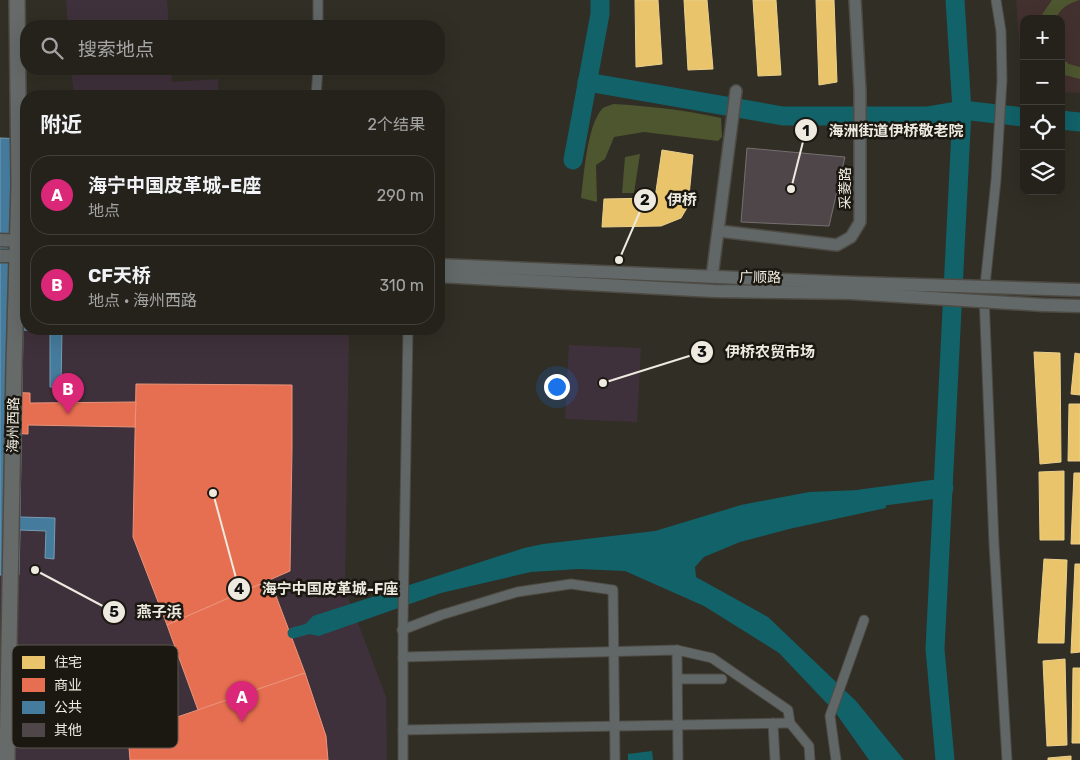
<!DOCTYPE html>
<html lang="zh">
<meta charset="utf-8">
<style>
:root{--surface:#25221c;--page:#2d2a25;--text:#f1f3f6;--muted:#a3a4a3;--line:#423f3b;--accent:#db2777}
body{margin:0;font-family:Rubik,"Noto Sans SC",sans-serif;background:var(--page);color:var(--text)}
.controls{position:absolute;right:15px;top:15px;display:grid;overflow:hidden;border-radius:10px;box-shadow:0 5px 20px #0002}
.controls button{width:45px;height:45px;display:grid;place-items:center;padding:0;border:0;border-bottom:1px solid var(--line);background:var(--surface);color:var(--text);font:25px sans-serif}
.you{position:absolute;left:556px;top:386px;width:18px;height:18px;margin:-12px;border:4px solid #fff;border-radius:50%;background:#1a73e8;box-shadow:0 0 0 8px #1a73e833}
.badge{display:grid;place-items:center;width:32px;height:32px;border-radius:50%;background:var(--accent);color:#fff;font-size:16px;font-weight:700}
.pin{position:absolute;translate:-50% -41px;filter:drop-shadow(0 1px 2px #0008)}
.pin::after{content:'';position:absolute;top:26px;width:18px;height:15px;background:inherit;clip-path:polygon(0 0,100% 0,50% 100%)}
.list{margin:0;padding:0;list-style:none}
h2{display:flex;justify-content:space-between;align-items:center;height:65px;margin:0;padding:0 20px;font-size:21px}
h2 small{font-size:16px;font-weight:400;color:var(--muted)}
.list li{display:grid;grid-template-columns:32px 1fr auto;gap:15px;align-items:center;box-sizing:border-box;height:80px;margin:0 10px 10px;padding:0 10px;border:1px solid var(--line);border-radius:20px}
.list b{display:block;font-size:19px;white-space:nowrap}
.list p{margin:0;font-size:16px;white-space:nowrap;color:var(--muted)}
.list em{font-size:16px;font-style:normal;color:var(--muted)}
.icon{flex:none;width:28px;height:28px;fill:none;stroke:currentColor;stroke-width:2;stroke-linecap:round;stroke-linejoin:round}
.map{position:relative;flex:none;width:1080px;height:760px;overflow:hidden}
.search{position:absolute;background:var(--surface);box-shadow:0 5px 20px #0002;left:20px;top:20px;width:425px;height:55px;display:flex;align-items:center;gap:12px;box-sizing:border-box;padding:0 18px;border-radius:20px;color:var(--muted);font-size:19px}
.panel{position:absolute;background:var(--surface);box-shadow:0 5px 20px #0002;left:20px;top:90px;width:425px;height:245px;border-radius:20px}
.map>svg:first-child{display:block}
.commercial{fill:#3f313b}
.education{fill:#43312f}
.green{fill:#4d562f}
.water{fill:#116269}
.homes{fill:#e9c46a;stroke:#eacf8d}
.shops{fill:#e76f51;stroke:#e9947c}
.public{fill:#457b9d;stroke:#789cb1}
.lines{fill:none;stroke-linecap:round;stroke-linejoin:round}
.canal{stroke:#116269;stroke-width:11}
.river{stroke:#116269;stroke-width:19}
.building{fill:#4f4649;stroke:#75706f}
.minor-casing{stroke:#4e4b44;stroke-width:11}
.tertiary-casing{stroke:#4e4b44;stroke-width:14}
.secondary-casing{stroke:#4e4b44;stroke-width:15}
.trunk-casing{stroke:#4e4b44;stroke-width:18}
.minor{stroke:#616667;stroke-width:9}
.tertiary{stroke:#616667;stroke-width:11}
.secondary{stroke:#636969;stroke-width:12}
.trunk{stroke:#666a69;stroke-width:15}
.secondary-bridge-casing{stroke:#4e4b44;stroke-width:15;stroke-linecap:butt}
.secondary-bridge{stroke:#636969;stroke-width:12}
.labels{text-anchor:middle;stroke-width:5;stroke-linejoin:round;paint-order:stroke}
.street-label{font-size:14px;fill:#eeeae0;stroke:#1b1811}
.key{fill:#1b1811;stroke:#5a574f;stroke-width:1}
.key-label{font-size:14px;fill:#eeeae0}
.leader{fill:none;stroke:#eeeae0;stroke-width:2}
.callout-dot{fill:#eeeae0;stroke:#1b1811;stroke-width:2}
.mark-label{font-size:15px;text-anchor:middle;font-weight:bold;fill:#111}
.callout-label{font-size:15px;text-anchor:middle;font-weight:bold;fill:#eeeae0;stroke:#1b1811;stroke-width:5;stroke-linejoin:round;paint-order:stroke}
</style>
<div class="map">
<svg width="1080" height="760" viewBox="0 0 1080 760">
<rect width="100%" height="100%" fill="#312e25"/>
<g class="commercial">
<polygon points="66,0 167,0 169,26 68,26"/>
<polygon points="71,69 171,69 172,82 218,79 218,96 74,96"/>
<polygon points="0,293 26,295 26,329 349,329 345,589 386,697 387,760 0,760"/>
<polygon points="569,345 641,348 637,422 565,419"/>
</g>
<polygon class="education" points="1016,0 1080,0 1080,93 1061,92 1061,19 1024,19 1023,89"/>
<g class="green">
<path d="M1052 0H1080C1068 3 1061 8 1055 19H1041L1043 13Z"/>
<polygon points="1061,58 1069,64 1080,67 1080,79 1061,74"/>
<path d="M613 104C649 106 685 110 721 118L722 137 718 141 644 132 614 137 605 159 596 165 597 202 581 198C584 175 587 126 602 109 605 106 609 106 613 104Z"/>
<polygon points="640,154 634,193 622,193 625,157"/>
</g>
<g class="water">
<polygon points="885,489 886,508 789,529 740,542 704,557 695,567 696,577 768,617 856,701 904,760 869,760 835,712 779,653 704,606 625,571 579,569 531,572 441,593 319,636 298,632 313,616 524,548 543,544 655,531 741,505 809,492"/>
<polygon points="137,666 154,666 163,675 158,686 108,712 0,753 0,720 58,695"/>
<polygon points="652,751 653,760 628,760 628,754"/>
</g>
<g class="homes">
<polygon points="635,0 658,0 662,64 636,67"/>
<polygon points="684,0 707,0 713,69 688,70"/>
<polygon points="753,0 776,0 781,75 758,76"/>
<polygon points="816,0 834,0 837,82 819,85"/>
<polygon points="662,150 693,155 688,206 681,218 661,226 602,227 604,199 655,198"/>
<polygon points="1034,352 1060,353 1061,462 1040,464"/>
<polygon points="1075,353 1080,354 1080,395 1071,394"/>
<polygon points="1069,404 1080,404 1080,461 1068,461"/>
<polygon points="1064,471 1064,540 1040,540 1039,472"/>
<polygon points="1074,473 1080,473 1080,544 1071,544"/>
<polygon points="1044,559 1067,560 1064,643 1038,643"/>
<polygon points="1075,564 1080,564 1080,652 1071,653"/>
<polygon points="1065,659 1067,745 1047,746 1043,661"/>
<polygon points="1073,668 1080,668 1080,743 1072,743"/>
<polygon points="1071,756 1071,760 1048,760 1048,758"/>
</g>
<g class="shops">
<polygon points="136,384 292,385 292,449 290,571 167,625 133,537"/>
<polygon points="0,392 30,393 30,403 136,402 135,427 28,425 28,434 0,433"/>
<polygon points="270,580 305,673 198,710 167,625"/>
<polygon points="305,673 326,736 328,760 130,760 128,734"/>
</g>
<polygon class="public" points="0,138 26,139 24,318 26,319 26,329 62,329 61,387 50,387 50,331 23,330 20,517 55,518 54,559 45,558 46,531 20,530 19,575 0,575"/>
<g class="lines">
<g class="canal">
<polyline points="293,633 311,628"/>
<polyline points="149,681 168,674"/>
</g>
<g class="river">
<polyline points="587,82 783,116 927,116 962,110 1024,117"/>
<polyline points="1061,120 1080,122"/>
<polyline points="573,160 600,14 600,0"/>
<polyline points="861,499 944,488"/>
<polyline points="945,760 935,649 962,110 955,0"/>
</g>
</g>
<polygon class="building" points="747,148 845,157 829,226 741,222"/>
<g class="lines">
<g class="minor-casing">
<g id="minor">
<polyline points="318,0 318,26"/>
<polyline points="996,0 1001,31 1002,80 996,180 984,295 994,544 1007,760"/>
<polyline points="316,96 318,69"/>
<polyline points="402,630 441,615 517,592 571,584 613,590 615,760"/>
<polyline points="677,650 678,760"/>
<polyline points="403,657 677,650 712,658 788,710 790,723 809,746 810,760"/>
<polyline points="678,679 722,679"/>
<polyline points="773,723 775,760"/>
<polyline points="403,730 790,723"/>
<polyline points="403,760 403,622 408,329"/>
<polyline points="836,760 830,716 864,620"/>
</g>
</g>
<g class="tertiary-casing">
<g id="tertiary">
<polyline points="719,231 837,245 851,237 860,222 860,91 855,0"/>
<polyline points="712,277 736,91"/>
</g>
</g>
<g class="secondary-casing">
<g id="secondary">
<polyline points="0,240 26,241"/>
<polyline points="0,256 26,256"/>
<polyline points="439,265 856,283"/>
<polyline points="439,276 714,291 851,293"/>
<polyline points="1043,305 1080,306"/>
</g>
</g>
<g class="trunk-casing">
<polyline id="trunk" points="7,760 14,365 19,185 17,0"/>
</g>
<use href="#minor" class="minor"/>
<use href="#tertiary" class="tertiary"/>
<use href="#secondary" class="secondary"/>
<use href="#trunk" class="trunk"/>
<g class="secondary-bridge-casing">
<g id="secondary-bridge">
<polyline points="856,283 1080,290"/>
<polyline points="851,293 1043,305"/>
</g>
</g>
<use href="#secondary-bridge" class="secondary-bridge"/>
</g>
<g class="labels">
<g class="street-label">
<text transform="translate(845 188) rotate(-90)" y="5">采菱路</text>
<text transform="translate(760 277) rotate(1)" y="5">广顺路</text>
<text transform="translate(13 425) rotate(-89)" y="5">海州西路</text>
</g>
</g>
<rect x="12" y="645" width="166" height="103" rx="8" class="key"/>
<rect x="22" y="656" width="23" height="13" fill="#e9c46a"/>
<rect x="22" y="678" width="23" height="14" fill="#e76f51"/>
<rect x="22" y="701" width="23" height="13" fill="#457b9d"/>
<rect x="22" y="723" width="23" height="14" fill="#4f4649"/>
<g class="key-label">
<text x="54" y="667">住宅</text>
<text x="54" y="690">商业</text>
<text x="54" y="712">公共</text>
<text x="54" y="735">其他</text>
</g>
<path class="leader" d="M791 189L806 130M619 260L645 200M603 383L702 352M213 493L239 589M35 570L114 612"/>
<g class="callout-dot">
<circle cx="791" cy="189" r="5"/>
<circle cx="619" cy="260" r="5"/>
<circle cx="603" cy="383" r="5"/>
<circle cx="213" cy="493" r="5"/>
<circle cx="35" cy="570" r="5"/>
<circle cx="806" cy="130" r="12"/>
<circle cx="645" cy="200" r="12"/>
<circle cx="702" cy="352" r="12"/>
<circle cx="239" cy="589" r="12"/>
<circle cx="114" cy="612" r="12"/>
</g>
<g class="mark-label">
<text x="806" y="136">1</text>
<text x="645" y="205">2</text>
<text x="702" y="357">3</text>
<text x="239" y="594">4</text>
<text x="114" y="617">5</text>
</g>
<g class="callout-label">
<text x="896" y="136">海洲街道伊桥敬老院</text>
<text x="682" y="205">伊桥</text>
<text x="770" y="357">伊桥农贸市场</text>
<text x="330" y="594">海宁中国皮革城-F座</text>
<text x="159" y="617">燕子浜</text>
</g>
</svg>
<div class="controls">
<button>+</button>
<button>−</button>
<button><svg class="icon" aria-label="locate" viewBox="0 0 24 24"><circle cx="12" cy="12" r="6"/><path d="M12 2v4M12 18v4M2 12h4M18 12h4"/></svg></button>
<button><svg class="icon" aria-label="layers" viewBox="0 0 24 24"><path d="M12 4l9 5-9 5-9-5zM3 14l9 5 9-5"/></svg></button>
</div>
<div class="you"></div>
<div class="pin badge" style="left:242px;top:722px">A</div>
<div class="pin badge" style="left:68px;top:414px">B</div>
<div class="search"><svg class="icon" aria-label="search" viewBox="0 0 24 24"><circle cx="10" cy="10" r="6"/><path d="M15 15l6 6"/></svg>搜索地点</div>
<section class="panel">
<h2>附近<small>2个结果</small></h2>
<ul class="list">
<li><span class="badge">A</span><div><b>海宁中国皮革城-E座</b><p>地点</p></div><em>290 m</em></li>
<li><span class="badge">B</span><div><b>CF天桥</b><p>地点 · 海州西路</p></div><em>310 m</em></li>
</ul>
</section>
</div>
